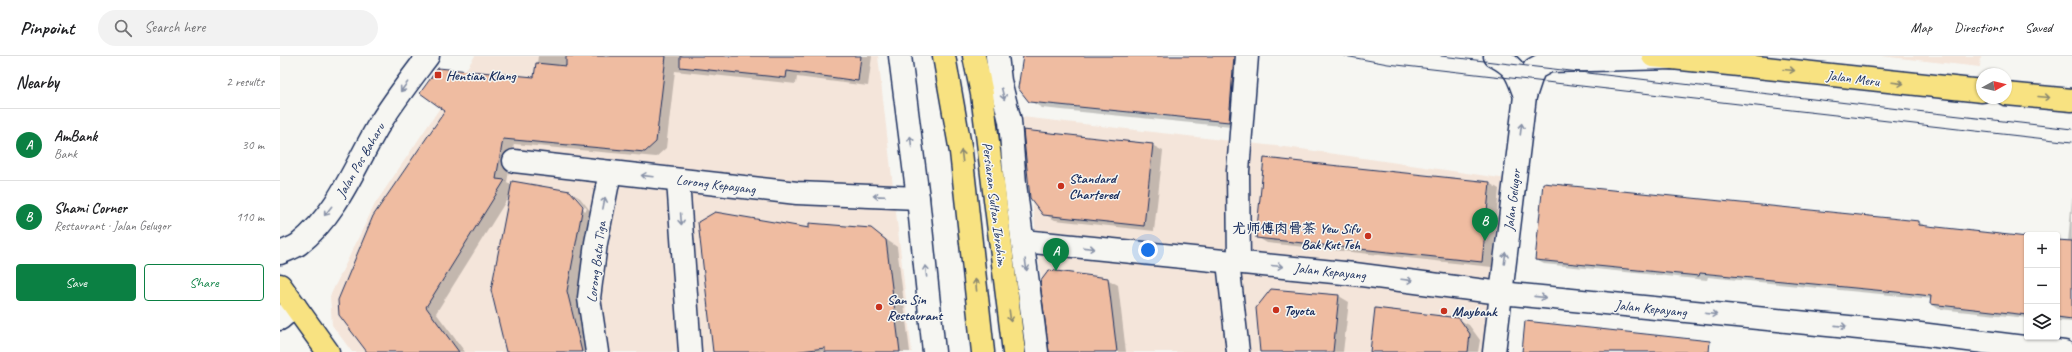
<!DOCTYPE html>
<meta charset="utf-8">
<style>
:root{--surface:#fff;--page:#f2f2f2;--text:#202124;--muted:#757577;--line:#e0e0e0;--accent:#0b8043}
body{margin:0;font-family:Caveat,"LXGW WenKai TC",sans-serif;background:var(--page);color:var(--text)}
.controls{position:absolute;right:12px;bottom:12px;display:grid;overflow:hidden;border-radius:4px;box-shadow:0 1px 3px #0004}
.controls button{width:36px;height:36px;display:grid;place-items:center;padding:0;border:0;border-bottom:1px solid var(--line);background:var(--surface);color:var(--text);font:20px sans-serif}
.compass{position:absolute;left:1696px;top:12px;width:36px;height:36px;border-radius:50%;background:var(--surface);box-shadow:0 1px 3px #0004;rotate:82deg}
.you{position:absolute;left:868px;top:194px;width:14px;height:14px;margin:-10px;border:3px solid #fff;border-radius:50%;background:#1a73e8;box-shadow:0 0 0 6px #1a73e833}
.badge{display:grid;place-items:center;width:26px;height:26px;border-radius:50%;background:var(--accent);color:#fff;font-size:13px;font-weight:700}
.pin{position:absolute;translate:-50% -33px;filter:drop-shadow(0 1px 2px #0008)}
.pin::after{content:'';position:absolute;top:21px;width:14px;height:12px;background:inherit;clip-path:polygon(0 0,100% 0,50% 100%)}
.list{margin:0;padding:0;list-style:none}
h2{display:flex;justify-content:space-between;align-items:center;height:52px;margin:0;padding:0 16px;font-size:17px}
h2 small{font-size:13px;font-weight:400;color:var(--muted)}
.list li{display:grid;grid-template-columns:26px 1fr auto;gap:12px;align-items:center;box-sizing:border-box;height:72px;padding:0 16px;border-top:1px solid var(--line)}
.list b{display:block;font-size:15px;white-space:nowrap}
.list p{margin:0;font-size:13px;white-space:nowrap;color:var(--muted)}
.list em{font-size:13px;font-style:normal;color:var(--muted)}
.actions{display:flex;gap:8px;padding:12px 16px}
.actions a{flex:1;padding:9px 0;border:1px solid var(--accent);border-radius:4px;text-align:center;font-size:14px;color:var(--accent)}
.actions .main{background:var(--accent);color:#fff}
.icon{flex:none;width:22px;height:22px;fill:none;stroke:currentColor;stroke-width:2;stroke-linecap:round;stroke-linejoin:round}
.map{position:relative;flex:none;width:1792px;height:296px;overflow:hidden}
header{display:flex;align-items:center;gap:24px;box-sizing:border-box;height:56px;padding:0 20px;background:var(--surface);border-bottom:1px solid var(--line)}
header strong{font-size:19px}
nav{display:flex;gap:22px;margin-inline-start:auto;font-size:14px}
.search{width:280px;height:36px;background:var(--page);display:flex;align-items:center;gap:10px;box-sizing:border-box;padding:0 14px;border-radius:22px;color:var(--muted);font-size:15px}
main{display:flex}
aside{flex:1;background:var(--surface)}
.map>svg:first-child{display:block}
.built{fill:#f4e5da}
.shadow{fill:#0003;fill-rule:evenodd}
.building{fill:#efbca1;stroke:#1b2f5e}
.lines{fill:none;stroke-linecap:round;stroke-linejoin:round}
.street-casing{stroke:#1b2f5e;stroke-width:25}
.secondary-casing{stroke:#1b2f5e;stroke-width:25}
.highway-casing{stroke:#1b2f5e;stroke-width:25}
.street{stroke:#f6f6f2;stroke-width:22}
.secondary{stroke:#f6f6f2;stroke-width:22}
.highway{stroke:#f8e281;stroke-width:22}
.tram{stroke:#1b2f5e;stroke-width:1}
.oneway{stroke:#8a8870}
.oneway2{stroke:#8892a8}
.poi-dot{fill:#c8321e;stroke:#f6f6f2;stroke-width:1.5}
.labels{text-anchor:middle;stroke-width:3;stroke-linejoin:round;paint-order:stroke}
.poi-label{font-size:14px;font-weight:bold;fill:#1b2f5e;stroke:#f6f6f2;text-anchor:start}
.street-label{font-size:14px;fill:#1b2f5e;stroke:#f6f6f2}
</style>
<header>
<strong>Pinpoint</strong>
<div class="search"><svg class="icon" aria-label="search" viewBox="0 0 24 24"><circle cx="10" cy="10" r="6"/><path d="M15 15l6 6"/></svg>Search here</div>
<nav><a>Map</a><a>Directions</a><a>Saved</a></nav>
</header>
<main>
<aside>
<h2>Nearby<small>2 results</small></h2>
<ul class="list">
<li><span class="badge">A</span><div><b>AmBank</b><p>Bank</p></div><em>30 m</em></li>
<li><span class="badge">B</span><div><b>Shami Corner</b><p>Restaurant · Jalan Gelugor</p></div><em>110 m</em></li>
</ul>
<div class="actions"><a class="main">Save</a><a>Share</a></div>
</aside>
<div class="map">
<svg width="1792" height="296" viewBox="0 0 1792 296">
<rect width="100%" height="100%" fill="#f6f6f2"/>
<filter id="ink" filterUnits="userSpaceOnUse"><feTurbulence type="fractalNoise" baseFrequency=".025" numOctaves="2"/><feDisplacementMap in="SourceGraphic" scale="8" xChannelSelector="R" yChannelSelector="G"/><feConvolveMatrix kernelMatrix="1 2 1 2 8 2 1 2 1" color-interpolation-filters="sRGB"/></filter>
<g filter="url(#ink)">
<g class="built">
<polygon points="195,0 598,0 632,296 72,296 52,269 50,240 95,148"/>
<polygon points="1601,0 1701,0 1700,11"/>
<polygon points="742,61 1021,93 1227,123 1206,296 770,296"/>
</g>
<g class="shadow">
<path d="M258 0H592L588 30 517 21 516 28 395 15 386 92 376 101 234 88 227 126 233 130 290 136 300 142 312 157 297 242 310 296H227L231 137 156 257 185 296H88L255 22ZM292 139H295L307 153 305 155Z"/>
<polygon points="744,0 968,0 961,72 762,52 750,45"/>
<polygon points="872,89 883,95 874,175 775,164 764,158"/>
<polygon points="1209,127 1219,133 1212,211 987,187 977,181"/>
<polygon points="1264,128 1639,166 1647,171 1747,182 1747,262 1659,253 1651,248 1652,243 1428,221 1427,224 1264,208 1256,204"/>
<polygon points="1792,141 1792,266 1777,265 1777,185 1788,186"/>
<polygon points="531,173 591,173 617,191 630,296 435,296"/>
<polygon points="827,223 838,229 846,296 770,296"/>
<polygon points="1059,240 1069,246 1063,296 981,296"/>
<polygon points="1178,263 1189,269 1200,284 1198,296 1091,296"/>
</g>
<g class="building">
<polygon points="286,0 386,0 376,86 365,96 223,83 216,123 225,124 146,251 179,296 87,296 59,259 58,244 93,160 165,55 140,37 158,12 254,21 256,7 286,10"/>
<polygon points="400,0 581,0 578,25 507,15 506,22 400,11"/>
<polygon points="743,0 954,0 949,66 749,46 738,32"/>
<polygon points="743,74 873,88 864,170 763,159 750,142"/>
<polygon points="984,102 1210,126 1202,206 976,182"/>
<polygon points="232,125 290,135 303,150 287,235 302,296 226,296 211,234"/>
<polygon points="1263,127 1639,165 1639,169 1747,181 1747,259 1650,248 1651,240 1616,236 1420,217 1419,220 1255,204"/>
<polygon points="435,156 529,172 529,167 591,172 606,184 620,296 545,296 545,292 512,296 433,296 418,166"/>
<polygon points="1777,184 1792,185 1792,263 1777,261"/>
<polygon points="769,214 828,222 837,296 769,296 760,226"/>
<polygon points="991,233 1059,239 1053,296 980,296 976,252"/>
<polygon points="1095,252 1179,262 1190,278 1188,296 1090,296"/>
<polygon points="1245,265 1430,285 1429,296 1242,296"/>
</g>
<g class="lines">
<g class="street-casing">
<g id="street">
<path d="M1215 0C1236 11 1237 18 1245 40"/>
<polyline points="234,105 517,137 638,142"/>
<polyline points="398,124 410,296"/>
<polyline points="743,185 1074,218 1221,237 1640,278 1784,296"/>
<polyline points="948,206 958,296"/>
<polyline points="959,206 958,115 967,0"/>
<polyline points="0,263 15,250"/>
<polyline points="317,296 309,242 316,187 330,116"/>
<polyline points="1214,296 1245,40 1254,13 1269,5 1392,2"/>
</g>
</g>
<g class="secondary-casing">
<g id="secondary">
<polyline points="620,0 638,142 654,296"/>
<polyline points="717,0 720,25 730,65 735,128 757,296"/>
<path d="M0 197C6 194 14 192 19 188 57 158 74 112 97 72 112 47 130 24 148 0"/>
</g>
</g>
<g class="highway-casing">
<g id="highway">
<polyline points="664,0 681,96 703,296"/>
<polyline points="694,0 702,38 734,296"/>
<polyline points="1373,0 1702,35"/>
<polyline points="1726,38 1792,44"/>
<polyline points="0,229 48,296"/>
</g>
</g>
<use href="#street" class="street"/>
<use href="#secondary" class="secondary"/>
<use href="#highway" class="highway"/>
<g class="tram">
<polyline points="1065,0 1108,8 1792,86"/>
<polyline points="1161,0 1792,73"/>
</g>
</g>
<defs><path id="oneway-shaft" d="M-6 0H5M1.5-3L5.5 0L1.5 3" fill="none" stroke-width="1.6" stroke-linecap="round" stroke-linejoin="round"/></defs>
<g class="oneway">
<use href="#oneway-shaft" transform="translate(1509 14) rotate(5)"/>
<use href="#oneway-shaft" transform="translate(1618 27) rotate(7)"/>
<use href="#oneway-shaft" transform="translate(1764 41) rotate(5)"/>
<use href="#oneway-shaft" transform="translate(682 100) rotate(-97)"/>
<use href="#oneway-shaft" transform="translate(696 229) rotate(-96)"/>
<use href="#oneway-shaft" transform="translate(730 260) rotate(83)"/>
</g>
<g class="oneway2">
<use href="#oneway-shaft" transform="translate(124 31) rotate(127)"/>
<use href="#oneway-shaft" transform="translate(723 38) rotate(76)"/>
<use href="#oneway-shaft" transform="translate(1241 73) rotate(-83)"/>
<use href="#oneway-shaft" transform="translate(631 86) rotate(-97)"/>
<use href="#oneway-shaft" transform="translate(367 120) rotate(-173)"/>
<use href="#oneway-shaft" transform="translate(599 140) rotate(-178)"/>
<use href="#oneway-shaft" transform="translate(324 147) rotate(-79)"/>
<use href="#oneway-shaft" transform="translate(48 155) rotate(128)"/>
<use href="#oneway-shaft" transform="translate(401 163) rotate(86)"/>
<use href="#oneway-shaft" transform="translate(809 192) rotate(6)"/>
<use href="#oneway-shaft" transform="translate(1225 202) rotate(-83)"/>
<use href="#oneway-shaft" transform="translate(746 209) rotate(82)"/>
<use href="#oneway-shaft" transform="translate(997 210) rotate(5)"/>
<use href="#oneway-shaft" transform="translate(646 215) rotate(-96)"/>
<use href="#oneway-shaft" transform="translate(1127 224) rotate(7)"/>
<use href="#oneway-shaft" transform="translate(1260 241) rotate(6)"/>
<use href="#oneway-shaft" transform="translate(1431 258) rotate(6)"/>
<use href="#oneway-shaft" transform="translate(1561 270) rotate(6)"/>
</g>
</g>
<g class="poi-dot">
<rect x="154" y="15" width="8" height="8" rx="2"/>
<circle cx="781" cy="130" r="4"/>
<circle cx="1088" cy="180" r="4"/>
<circle cx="599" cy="251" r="4"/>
<circle cx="996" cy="254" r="4"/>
<circle cx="1164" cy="255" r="4"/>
</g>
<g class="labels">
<g class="poi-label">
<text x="166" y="24">Hentian Klang</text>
<text x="789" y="127">Standard<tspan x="789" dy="16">Chartered</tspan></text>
<text x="1080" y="177" text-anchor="end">尤师傅肉骨茶 Yew Sifu<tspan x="1080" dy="16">Bak Kut Teh</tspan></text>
<text x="607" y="248">San Sin<tspan x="607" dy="16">Restaurant</tspan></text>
<text x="1004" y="259">Toyota</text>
<text x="1172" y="260">Maybank</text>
</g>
<g class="street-label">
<text transform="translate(1573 22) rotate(7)" y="5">Jalan Meru</text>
<text transform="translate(80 104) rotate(-60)" y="5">Jalan Pos Baharu</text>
<text transform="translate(436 128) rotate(7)" y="5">Lorong Kepayang</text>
<text transform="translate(1232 144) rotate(-83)" y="5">Jalan Gelugor</text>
<text transform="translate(715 148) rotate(83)" y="5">Persiaran Sultan Ibrahim</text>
<text transform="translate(316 206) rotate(-83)" y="5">Lorong Batu Tiga</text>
<text transform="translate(1050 215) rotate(6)" y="5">Jalan Kepayang</text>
<text transform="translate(1371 252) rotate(6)" y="5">Jalan Kepayang</text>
</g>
</g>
</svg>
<div class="controls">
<button>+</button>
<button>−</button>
<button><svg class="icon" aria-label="layers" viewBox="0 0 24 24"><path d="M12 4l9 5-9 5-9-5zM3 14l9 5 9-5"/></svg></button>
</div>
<svg class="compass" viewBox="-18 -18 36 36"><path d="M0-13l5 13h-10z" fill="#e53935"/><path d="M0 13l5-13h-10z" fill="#757577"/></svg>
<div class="you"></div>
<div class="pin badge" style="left:776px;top:215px">A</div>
<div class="pin badge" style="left:1205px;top:185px">B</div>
</div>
</main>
